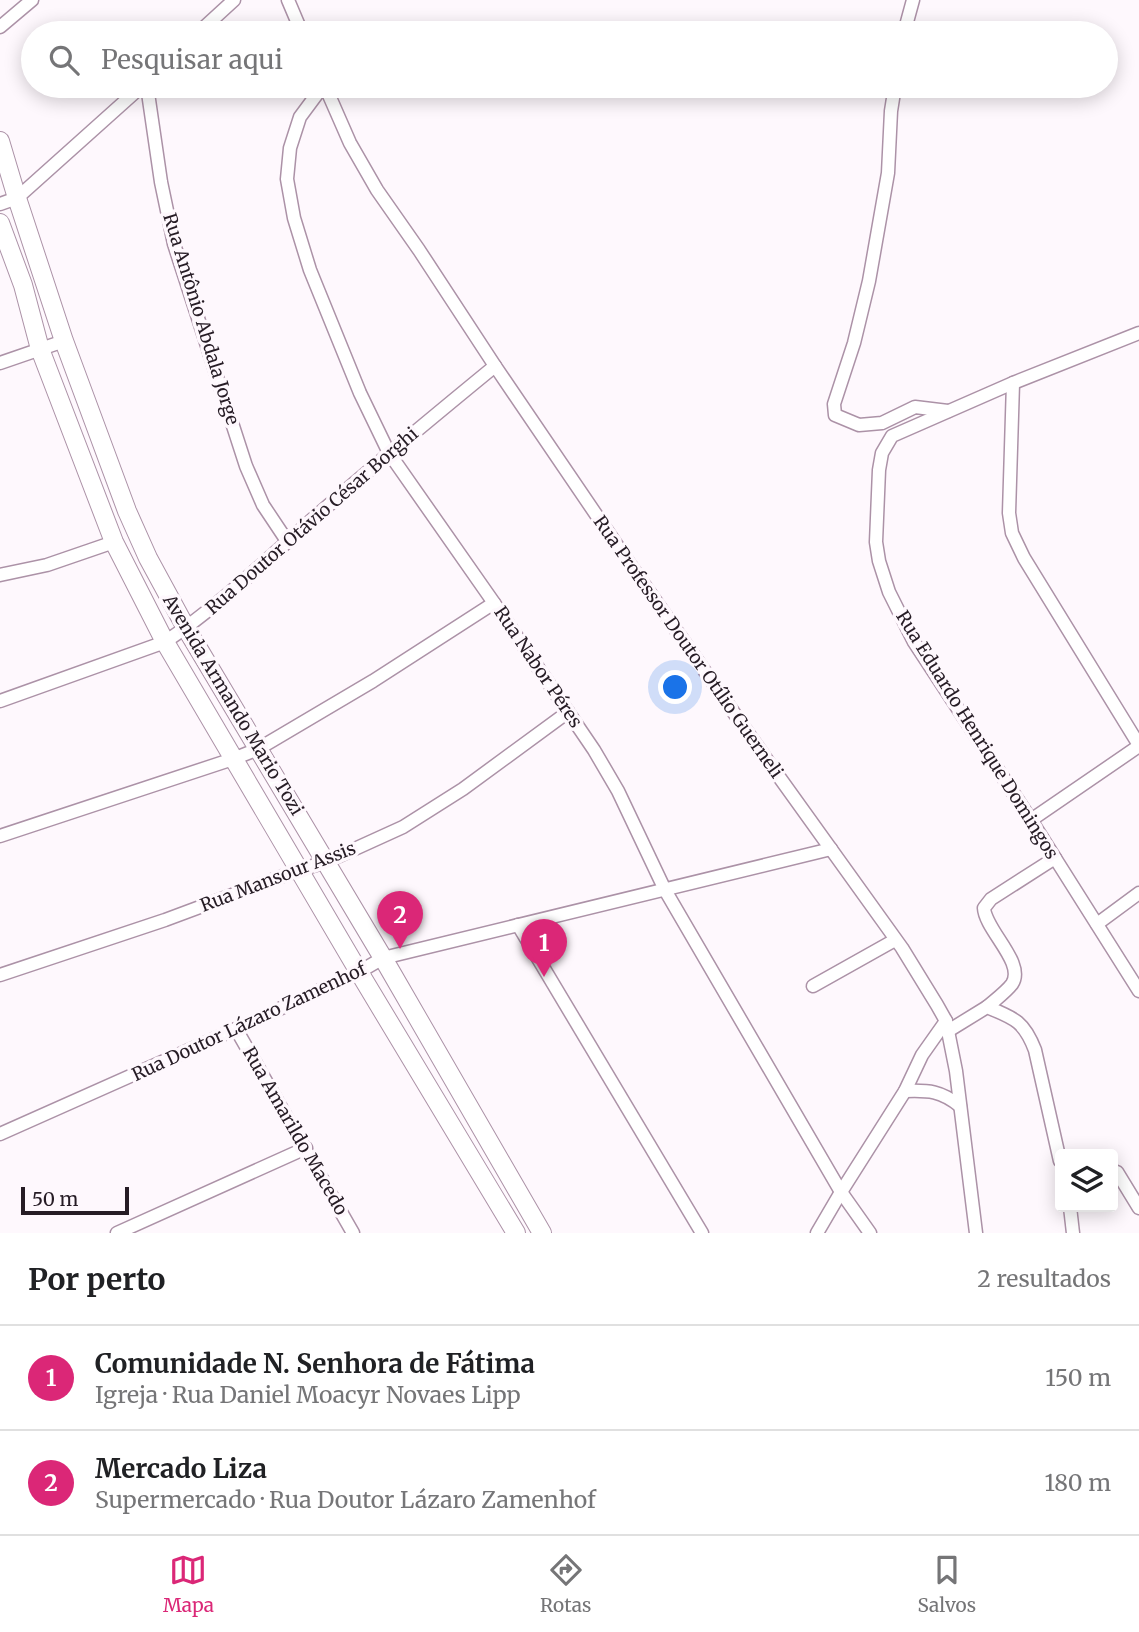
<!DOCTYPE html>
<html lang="pt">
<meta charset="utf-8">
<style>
:root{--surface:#fff;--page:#f2f2f2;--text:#202124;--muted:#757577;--line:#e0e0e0;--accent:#db2777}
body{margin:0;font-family:Merriweather,serif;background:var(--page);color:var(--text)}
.controls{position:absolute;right:21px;bottom:21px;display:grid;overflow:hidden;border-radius:7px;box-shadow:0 4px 18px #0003}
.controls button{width:63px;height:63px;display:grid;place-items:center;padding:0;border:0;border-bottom:2px solid var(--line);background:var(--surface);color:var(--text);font:35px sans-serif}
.scale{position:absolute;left:21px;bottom:18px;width:108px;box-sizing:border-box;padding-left:7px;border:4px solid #261c25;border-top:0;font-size:19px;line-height:24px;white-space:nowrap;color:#261c25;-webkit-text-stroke:5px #fef8fd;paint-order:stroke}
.you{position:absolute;left:676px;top:688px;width:24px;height:24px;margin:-18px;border:5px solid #fff;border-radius:50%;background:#1a73e8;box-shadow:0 0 0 10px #1a73e833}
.badge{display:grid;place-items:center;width:46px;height:46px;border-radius:50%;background:var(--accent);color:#fff;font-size:23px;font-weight:700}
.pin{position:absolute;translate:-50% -58px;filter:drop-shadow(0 2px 4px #0008)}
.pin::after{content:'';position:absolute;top:37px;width:24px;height:21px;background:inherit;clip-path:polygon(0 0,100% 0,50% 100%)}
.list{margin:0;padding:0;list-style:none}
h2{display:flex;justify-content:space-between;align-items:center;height:91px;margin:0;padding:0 28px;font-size:30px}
h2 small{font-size:23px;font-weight:400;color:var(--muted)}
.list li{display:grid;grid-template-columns:46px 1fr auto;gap:21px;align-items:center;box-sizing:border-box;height:105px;padding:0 28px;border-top:2px solid var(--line)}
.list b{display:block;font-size:26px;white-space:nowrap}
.list p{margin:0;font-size:23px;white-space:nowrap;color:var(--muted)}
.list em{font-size:23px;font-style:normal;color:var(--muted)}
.icon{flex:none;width:38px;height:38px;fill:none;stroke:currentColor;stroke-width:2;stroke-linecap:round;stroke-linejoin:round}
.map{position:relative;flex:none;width:1139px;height:1233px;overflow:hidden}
.search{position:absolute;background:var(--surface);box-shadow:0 4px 18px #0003;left:21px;right:21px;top:21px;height:77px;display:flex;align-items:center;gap:18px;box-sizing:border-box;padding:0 24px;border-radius:38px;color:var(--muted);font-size:26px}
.sheet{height:301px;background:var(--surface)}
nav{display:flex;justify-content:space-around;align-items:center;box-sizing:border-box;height:98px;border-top:2px solid var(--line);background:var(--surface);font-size:19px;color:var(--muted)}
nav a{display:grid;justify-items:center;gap:4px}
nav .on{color:var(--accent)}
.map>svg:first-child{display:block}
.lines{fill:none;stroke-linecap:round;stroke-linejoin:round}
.street-casing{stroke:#ac92a7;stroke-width:15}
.secondary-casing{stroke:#ac92a7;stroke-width:20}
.street{stroke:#fff;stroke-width:12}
.secondary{stroke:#fff;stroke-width:18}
.labels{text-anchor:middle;stroke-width:7;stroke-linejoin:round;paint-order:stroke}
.street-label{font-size:18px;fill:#261c25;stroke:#fef8fd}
</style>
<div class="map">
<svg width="1139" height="1233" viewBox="0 0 1139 1233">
<rect width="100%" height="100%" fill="#fef8fd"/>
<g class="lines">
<g class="street-casing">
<g id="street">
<polyline points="288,0 302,33"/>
<polyline points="0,27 32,0"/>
<polyline points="198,33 234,0"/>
<polyline points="904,33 913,0"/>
<polyline points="147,86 161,182 174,244 246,466 263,505 287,541"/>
<polyline points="323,86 300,117 290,148 287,179 294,218 310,270 360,393 389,453 494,603 594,750 618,791 665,890 841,1192 870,1233"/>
<polyline points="325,86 350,143 377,190 419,250 495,366 629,563 767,760 902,948 937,1005 946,1021 956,1071 976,1233"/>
<polyline points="895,86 891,111 888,173 869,281 854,343 834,404 835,415 859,425 882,423 915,407 948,411"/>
<polyline points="0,204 17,198 142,86"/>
<polyline points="1139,333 1013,383 892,436 882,453 879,470 876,542 879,561 889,592 914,642 1031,820 1139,991"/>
<polyline points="0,363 64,341"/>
<polyline points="1013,383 1009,513 1012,533 1024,558 1139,745"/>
<polyline points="0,575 47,565 114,542"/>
<path d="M0 701 165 642C219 606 265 561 314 518 373 466 434 416 495 366"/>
<polyline points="1031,820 1139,746"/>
<polyline points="0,836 233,759 258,749 373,681 494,603"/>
<polyline points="1097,924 1139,893"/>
<polyline points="518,925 702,1233"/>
<polyline points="0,975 165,920 299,870 326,862 403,827 463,789 568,712"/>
<polyline points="813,986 895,940"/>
<path d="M987 1007C995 1000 1006 992 1012 984 1026 963 985 930 984 908L991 899 1055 858"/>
<polyline points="236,1029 353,1233"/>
<path d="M948 1031 987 1007C1014 1018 1024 1021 1035 1050L1060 1161"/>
<path d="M905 1091C929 1090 941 1091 960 1106"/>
<polyline points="0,1134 236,1029 359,972 383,958 831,849"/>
<polyline points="1113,1171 1117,1172 1139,1208"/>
<polyline points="1070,1207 1073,1233"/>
<polyline points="117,1233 306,1148"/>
<polyline points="817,1233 841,1192 905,1091 922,1055 946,1021"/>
</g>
</g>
<g class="secondary-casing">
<g id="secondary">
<polyline points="0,141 17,198 64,341 127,511 148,558 186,628 383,958 542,1233"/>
<polyline points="0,223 23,285 40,349 114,542 165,642 359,972 516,1233"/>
</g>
</g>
<use href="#street" class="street"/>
<use href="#secondary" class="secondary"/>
</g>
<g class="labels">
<g class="street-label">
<text transform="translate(201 319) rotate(73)" y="6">Rua Antônio Abdala Jorge</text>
<text transform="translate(312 521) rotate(-41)" y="6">Rua Doutor Otávio César Borghi</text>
<text transform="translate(688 647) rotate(55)" y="6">Rua Professor Doutor Otílio Guerneli</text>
<text transform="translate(538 667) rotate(56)" y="6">Rua Nabor Péres</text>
<text transform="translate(233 705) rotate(59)" y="6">Avenida Armando Mario Tozi</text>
<text transform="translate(977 735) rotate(58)" y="6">Rua Eduardo Henrique Domingos</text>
<text transform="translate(278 877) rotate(-21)" y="6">Rua Mansour Assis</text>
<text transform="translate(249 1022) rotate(-25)" y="6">Rua Doutor Lázaro Zamenhof</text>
<text transform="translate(295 1131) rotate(60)" y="6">Rua Amarildo Macedo</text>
</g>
</g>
</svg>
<div class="controls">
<button><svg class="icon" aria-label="layers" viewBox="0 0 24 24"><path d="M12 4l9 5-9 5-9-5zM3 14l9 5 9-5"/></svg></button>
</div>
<div class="scale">50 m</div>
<div class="you"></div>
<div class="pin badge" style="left:544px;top:977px">1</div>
<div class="pin badge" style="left:400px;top:949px">2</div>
<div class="search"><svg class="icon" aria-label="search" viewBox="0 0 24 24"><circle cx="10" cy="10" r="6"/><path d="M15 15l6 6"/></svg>Pesquisar aqui</div>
</div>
<section class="sheet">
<h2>Por perto<small>2 resultados</small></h2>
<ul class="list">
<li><span class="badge">1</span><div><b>Comunidade N. Senhora de Fátima</b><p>Igreja · Rua Daniel Moacyr Novaes Lipp</p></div><em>150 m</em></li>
<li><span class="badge">2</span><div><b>Mercado Liza</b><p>Supermercado · Rua Doutor Lázaro Zamenhof</p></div><em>180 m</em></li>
</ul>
</section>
<nav>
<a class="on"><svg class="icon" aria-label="map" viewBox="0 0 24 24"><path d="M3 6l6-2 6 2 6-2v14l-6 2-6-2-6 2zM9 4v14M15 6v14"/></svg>Mapa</a>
<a><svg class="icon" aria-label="directions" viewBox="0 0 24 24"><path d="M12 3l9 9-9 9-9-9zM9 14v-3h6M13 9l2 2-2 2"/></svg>Rotas</a>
<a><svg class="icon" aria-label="saved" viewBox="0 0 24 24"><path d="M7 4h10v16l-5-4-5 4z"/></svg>Salvos</a>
</nav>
